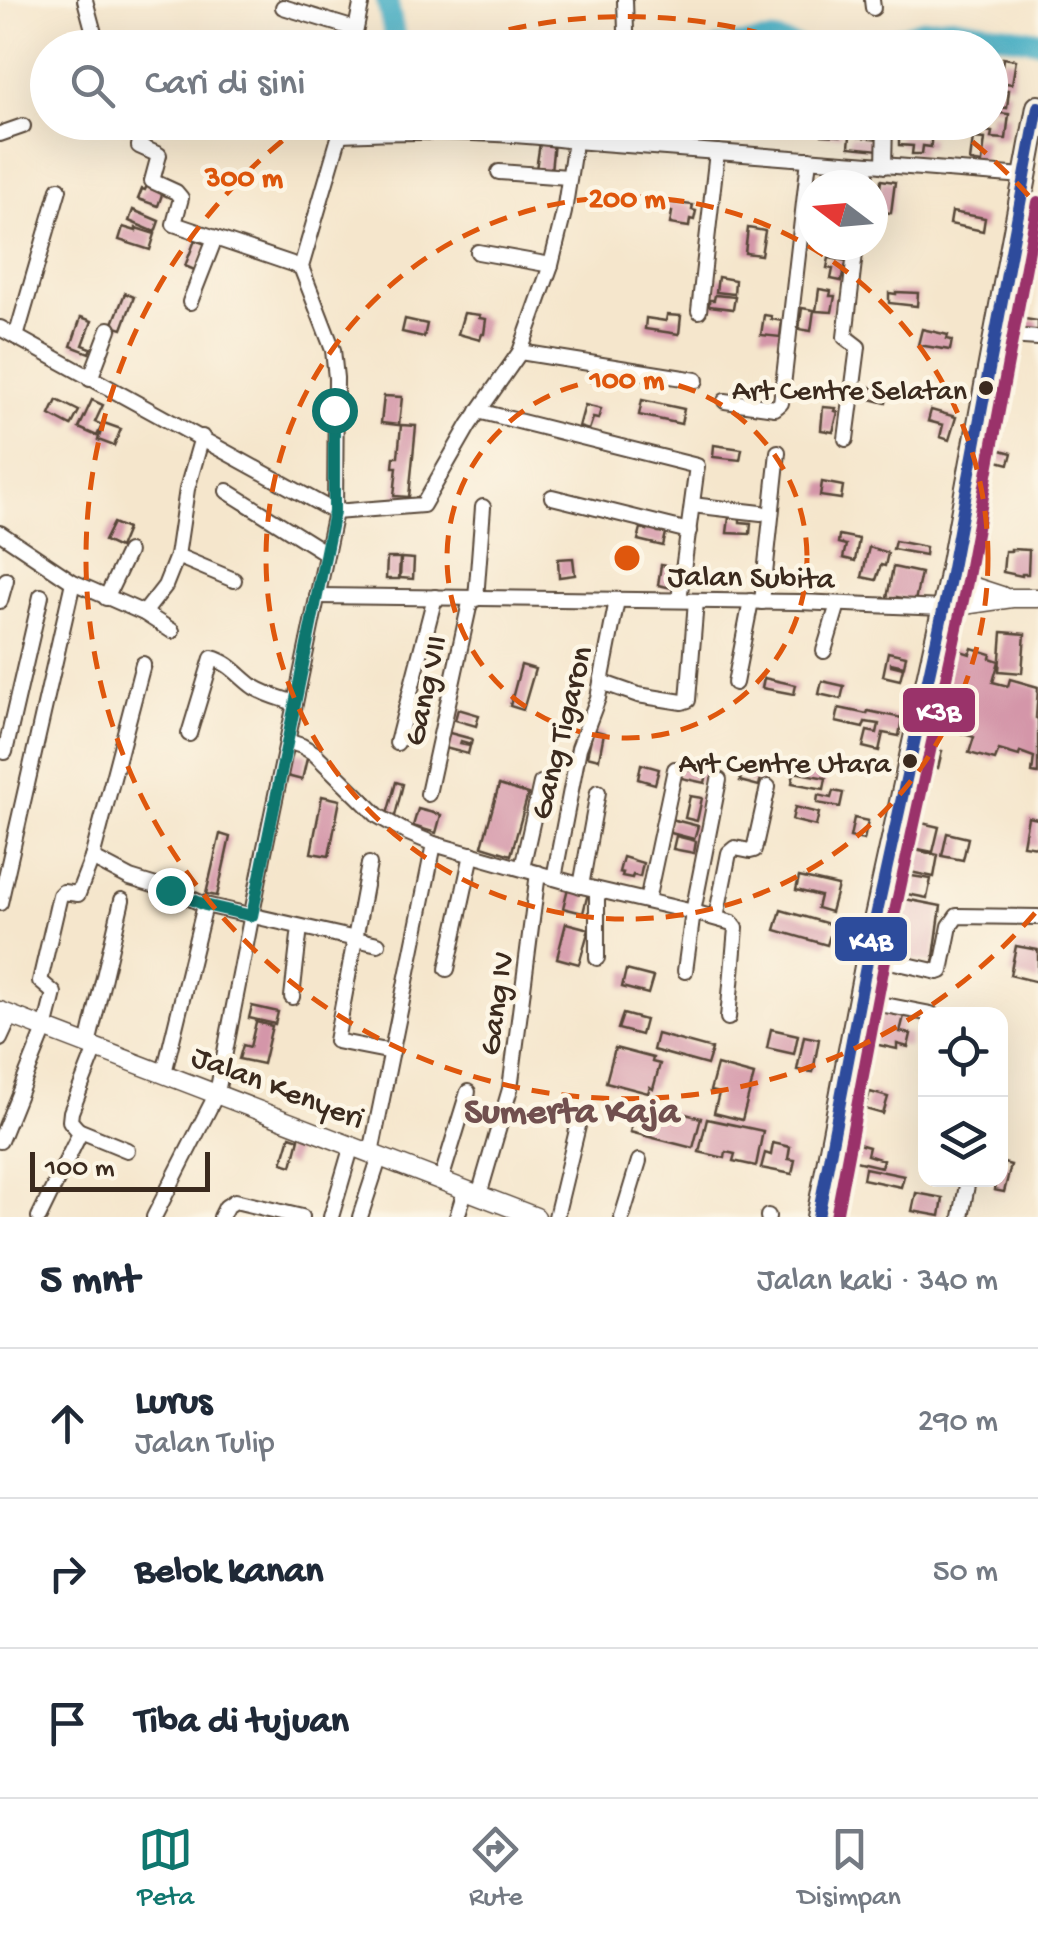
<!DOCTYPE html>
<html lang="id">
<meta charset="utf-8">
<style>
:root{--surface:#fff;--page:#f6f6f7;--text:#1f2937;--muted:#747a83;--line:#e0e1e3;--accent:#0f766e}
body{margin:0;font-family:"Gochi Hand",sans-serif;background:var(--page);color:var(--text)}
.controls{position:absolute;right:30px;bottom:30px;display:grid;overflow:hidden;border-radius:20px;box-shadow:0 10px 40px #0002}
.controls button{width:90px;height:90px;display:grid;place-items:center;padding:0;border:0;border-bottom:2px solid var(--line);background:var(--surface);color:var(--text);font:50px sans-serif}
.compass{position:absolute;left:798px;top:170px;width:90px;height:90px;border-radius:50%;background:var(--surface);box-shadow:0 10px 40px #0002;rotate:286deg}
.scale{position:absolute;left:30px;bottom:25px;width:180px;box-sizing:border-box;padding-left:10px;border:5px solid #3b2a1e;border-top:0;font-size:28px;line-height:35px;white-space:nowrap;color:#3b2a1e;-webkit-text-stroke:8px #fcf5e5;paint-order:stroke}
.stop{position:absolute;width:30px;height:30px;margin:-22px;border:8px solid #0f766e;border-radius:50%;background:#fff}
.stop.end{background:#0f766e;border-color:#fff;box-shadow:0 2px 10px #0008}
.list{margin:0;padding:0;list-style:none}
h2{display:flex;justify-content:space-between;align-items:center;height:130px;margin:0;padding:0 40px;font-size:42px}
h2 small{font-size:32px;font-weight:400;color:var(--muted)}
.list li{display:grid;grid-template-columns:65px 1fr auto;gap:30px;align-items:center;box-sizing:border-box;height:150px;padding:0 40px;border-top:2px solid var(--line)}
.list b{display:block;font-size:38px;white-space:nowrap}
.list p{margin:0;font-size:32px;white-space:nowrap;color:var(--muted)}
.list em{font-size:32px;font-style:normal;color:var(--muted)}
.icon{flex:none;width:55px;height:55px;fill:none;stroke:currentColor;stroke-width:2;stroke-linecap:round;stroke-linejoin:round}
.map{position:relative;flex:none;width:1038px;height:1217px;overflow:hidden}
.search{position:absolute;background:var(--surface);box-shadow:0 10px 40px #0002;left:30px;right:30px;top:30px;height:110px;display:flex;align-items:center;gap:25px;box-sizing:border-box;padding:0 35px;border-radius:55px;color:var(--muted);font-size:38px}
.sheet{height:580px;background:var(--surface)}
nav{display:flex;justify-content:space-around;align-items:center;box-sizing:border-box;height:140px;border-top:2px solid var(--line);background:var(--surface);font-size:28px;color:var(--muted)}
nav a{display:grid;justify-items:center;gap:5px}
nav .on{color:var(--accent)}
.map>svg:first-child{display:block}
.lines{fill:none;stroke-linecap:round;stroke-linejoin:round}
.river{stroke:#46afc5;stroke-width:22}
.building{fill:#d496a9}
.minor-casing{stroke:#574638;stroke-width:18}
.tertiary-casing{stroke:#574638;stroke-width:21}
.primary-casing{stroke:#574638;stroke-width:26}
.minor{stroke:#fff;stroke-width:14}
.tertiary{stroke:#fff;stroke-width:18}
.primary{stroke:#fff;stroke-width:22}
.bus-1-casing{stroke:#fcf5e5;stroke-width:20}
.bus-2-casing{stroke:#fcf5e5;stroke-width:20}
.bus-1{stroke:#2d4c9c;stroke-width:12}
.bus-2{stroke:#9a336a;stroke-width:12}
.route{stroke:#0f766e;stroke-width:12}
.ring{fill:none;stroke:#df570d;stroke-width:5;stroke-dasharray:18 12}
.bus-dot{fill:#3b2a1e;stroke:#fcf5e5;stroke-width:4}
.labels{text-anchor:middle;stroke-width:9;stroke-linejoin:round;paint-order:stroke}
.bus-label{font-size:30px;fill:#3b2a1e;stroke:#fcf5e5;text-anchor:end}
.street-label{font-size:32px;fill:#3b2a1e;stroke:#fcf5e5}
.quarter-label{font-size:38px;font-weight:bold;fill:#71504f;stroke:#fcf5e5}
.centre{fill:#df570d;stroke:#fcf5e5;stroke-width:5}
.ring-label{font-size:30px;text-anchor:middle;font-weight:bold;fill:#df570d;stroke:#fcf5e5;stroke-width:9;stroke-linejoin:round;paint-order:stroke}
.line-badge{stroke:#fcf5e5;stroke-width:4}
.badge-label{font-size:28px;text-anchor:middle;font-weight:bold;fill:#fff}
</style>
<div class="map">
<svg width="1038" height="1217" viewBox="0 0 1038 1217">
<rect width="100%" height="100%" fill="#fcf5e5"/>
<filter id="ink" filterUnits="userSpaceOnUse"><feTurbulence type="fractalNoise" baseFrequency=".01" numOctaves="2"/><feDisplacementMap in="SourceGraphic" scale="20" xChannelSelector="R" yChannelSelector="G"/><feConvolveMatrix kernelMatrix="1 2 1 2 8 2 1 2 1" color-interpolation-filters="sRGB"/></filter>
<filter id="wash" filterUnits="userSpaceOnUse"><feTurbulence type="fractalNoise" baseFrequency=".0048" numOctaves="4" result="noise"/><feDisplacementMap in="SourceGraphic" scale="40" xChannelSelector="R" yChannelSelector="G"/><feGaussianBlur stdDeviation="2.25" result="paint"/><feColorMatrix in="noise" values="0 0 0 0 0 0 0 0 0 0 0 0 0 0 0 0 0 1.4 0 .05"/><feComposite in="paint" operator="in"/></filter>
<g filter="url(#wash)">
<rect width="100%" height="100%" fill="#f5e6cc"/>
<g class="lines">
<g class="river">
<polyline points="387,0 397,48"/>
<polyline points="719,48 775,41 800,48"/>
<polyline points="867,48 922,30 952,27 1038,41"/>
</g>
</g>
<g id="blocks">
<g class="building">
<polygon points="1003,58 1016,60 1012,84 1000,82"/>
<polygon points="990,88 1009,90 1007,108 990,106"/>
<polygon points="990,112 1009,114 1006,139 991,138 992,132 976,130 977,122 990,122"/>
<polygon points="822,122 842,122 841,136 822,135"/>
<polygon points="850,136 880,139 879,150 849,147"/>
<polygon points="899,136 931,138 931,147 923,146 922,154 912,154 913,146 899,145"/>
<polygon points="973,138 985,139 982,163 970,161"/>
<polygon points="554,142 551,171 536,169 540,143"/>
<polygon points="881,180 895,182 891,213 877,211"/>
<polygon points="148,183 164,189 158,206 138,199 142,189 145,190"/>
<polygon points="666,202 693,205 692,210 696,211 694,220 690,219 689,227 670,224 672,212 665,211"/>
<polygon points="133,210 159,221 155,232 129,221"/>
<polygon points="952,212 985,218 983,231 950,224"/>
<polygon points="123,227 136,231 136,228 155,234 150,250 119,240"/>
<polygon points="748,228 765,231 761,255 745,253"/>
<polygon points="195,240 208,245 197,271 185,266"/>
<polygon points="829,258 847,261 841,281 831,279 833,269 827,268"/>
<polygon points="718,277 735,280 734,294 716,292"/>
<polygon points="819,289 831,291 830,296 835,296 832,312 816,311"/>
<polygon points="896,292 918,293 917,306 889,303 889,293 896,294"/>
<polygon points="125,293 134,297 122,329 112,326"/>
<polygon points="715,295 735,297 733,309 709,306 709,300 714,300"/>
<polygon points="802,308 814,310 811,331 799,329"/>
<polygon points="464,313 480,315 479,318 486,319 484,334 482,334 480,340 458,334"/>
<polygon points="667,315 681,316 679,334 645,329 646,318 666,321"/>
<polygon points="764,315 771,316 771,319 782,321 780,337 761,335"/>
<polygon points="81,317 92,321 83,345 91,348 89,353 71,346"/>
<polygon points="1012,317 1038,321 1038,333 1010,329"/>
<polygon points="405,319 427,324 424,337 402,332"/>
<polygon points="922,329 948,335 947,339 952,340 950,350 918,345"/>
<polygon points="866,386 888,392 886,403 854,395 856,389 865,391"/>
<polygon points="384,396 402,397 399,425 381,423"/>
<polygon points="57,400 79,411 71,426 50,415"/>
<polygon points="92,400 103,405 95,422 102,425 97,436 79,428"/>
<polygon points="642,400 684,409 681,424 639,415"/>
<polygon points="585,405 601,409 598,419 593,418 589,430 579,427"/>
<polygon points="823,407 836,408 835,411 838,412 833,432 821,430"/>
<polygon points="931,410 956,417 949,440 940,437 943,425 928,421"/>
<polygon points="104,423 121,429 114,446 98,440"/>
<polygon points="401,425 416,426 409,497 394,496 397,467 393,467 394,457 398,457"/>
<polygon points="714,445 742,449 740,460 713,457"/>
<polygon points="985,446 1012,453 1009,464 982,457"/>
<polygon points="822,482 843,486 841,499 820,496"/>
<polygon points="729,517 740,518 740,522 751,523 750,534 727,533"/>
<polygon points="113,523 127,529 119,548 104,541"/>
<polygon points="647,526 659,529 658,532 666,533 663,546 638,540 641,528 647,530"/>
<polygon points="839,535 859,539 855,561 843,558 846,545 838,543"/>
<polygon points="895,541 926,547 925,555 893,549"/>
<polygon points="869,547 888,553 885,566 881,565 876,580 862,577"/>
<polygon points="1011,549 1029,550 1028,574 1022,574 1022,576 1003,572 1005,551 1011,551"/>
<polygon points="387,558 400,558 399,579 386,579"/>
<polygon points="401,558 414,559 413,579 400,578"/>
<polygon points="573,558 575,575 559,577 558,559"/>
<polygon points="661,565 675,567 672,588 658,585"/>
<polygon points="893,567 921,573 915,601 897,597 897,600 887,598"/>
<polygon points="1002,632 1025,634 1022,673 999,671"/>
<polygon points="951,648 970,654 972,648 991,654 990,658 999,661 993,682 1008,686 1010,679 1038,687 1036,718 1038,719 1038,774 1032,773 1034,757 1020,752 1019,756 999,750 995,760 969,753 974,737 941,727 948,702 942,701 944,693 939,692"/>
<polygon points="888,652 906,656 904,666 891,663 891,665 903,668 900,680 883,676"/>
<polygon points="521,665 535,669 523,710 510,706"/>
<polygon points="764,678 796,685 794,694 762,688"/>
<polygon points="822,681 844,686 841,699 819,694"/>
<polygon points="839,708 867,714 868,711 902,718 899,736 883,733 879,751 863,747 867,731 877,733 879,724 865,722 863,728 836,722"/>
<polygon points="458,709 479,715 476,726 455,720"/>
<polygon points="593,730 604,733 599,759 587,756"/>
<polygon points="446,732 472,739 471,744 461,741 460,744 470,746 468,754 445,748"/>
<polygon points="924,733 933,735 931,749 942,751 938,768 918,764"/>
<polygon points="293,751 308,754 302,780 287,776 288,770 285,770 287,757 291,758"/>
<polygon points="641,764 659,769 655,784 638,779"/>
<polygon points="679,767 707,773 705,783 677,777"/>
<polygon points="743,769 762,773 759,786 740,781"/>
<polygon points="794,772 826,778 824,789 792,783"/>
<polygon points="396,782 403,784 394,820 386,818"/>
<polygon points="499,785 528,794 511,855 482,846"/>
<polygon points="833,791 843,793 840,807 817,803 818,795 831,798"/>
<polygon points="322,796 340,800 329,856 311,853"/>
<polygon points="690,796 702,798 697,821 685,818"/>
<polygon points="795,807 819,813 816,826 792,820"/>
<polygon points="418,809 441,815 436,833 413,826"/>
<polygon points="1028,817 1038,819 1038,847 1023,845"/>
<polygon points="854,818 868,821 864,840 850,837"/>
<polygon points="671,819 698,826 694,839 667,832"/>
<polygon points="913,821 939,827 933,852 908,847"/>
<polygon points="947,833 968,838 963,860 942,856"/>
<polygon points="220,834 230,837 217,896 206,894"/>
<polygon points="676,836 696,841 694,853 673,849"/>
<polygon points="906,848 938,855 934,877 901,870"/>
<polygon points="623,857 643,863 640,877 633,875 632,878 622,876 623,873 619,872"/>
<polygon points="905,875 931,879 927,898 902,893"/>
<polygon points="799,877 838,886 831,912 817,908 820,896 796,890"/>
<polygon points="568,888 588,893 583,913 563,908"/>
<polygon points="905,899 941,906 933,964 895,956"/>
<polygon points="781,910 833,925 827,945 775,930"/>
<polygon points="566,923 589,929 579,964 557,958"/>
<polygon points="1016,946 1038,950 1038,982 1010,975"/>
<polygon points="626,970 653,977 648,994 622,987"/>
<polygon points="252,1006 278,1012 275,1024 249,1018"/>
<polygon points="881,1011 904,1016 900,1032 911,1034 908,1047 897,1044 897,1049 874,1044"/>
<polygon points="623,1014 645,1020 641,1035 618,1029"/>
<polygon points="256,1022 272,1026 263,1064 239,1059 243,1045 250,1047"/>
<polygon points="771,1029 798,1035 794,1054 767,1048"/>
<polygon points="657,1034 712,1049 707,1065 653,1050"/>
<polygon points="804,1036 819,1039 813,1072 797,1070"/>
<polygon points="615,1048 653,1058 652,1062 660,1064 653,1089 650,1087 648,1093 606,1082"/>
<polygon points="717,1065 754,1075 742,1120 714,1113 719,1093 710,1091"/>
<polygon points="870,1092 888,1097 883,1114 865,1109"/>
<polygon points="638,1102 701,1118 693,1148 630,1132"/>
<polygon points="707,1119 763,1131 756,1166 733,1161 735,1154 726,1152 725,1158 699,1152"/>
<polygon points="290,1136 299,1139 292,1166 282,1163"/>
<polygon points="851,1142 869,1147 867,1155 883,1160 881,1167 847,1159"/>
<polygon points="773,1143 790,1147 788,1159 795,1160 792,1174 761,1168 765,1153 771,1155"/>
<polygon points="1000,1162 1011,1165 1004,1192 994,1190 996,1180 1000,1180"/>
<polygon points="865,1168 904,1176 901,1187 863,1179"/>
<polygon points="916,1193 943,1198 940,1216 912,1211"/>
</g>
</g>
</g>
<g filter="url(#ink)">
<use href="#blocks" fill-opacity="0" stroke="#574638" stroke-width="2.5"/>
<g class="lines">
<g class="minor-casing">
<g id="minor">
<polyline points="85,0 98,48"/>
<polyline points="625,0 626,31"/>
<polyline points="872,0 873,8"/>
<polyline points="283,7 355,29"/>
<polyline points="352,48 362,0"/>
<polyline points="144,122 139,146 159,155 152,181 176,192 181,198 174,224 301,267"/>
<polyline points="0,134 23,126"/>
<path d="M340 134C419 130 496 131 575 141L1024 176"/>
<polyline points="884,166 885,122"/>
<polyline points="499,172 568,177"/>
<polyline points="864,185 867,165"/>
<polyline points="1012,242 1038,245"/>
<polyline points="478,252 551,265"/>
<polyline points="190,302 215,238"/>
<polyline points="699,311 717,152"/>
<polyline points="0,328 335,512 423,505 469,425 520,352 551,265 564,212 575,141"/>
<polyline points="994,335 1038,338"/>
<polyline points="16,337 59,189"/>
<polyline points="520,352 696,380"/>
<polyline points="90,379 109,329"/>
<polyline points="725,401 775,408 781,403 809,159"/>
<polyline points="478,411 697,466 679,600"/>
<polyline points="846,439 858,347 845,337 856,245"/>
<polyline points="227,491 326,553"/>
<polyline points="552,497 689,531"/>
<polyline points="692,505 761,513"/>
<polyline points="0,533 73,582 144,613 172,631"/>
<polyline points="177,556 234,580"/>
<polyline points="317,596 799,602 943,608"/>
<polyline points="106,598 128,552"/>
<polyline points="476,599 483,507"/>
<polyline points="0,601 6,580"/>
<polyline points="762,602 778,452"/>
<polyline points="144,613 165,586 177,556 187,489 202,437"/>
<polyline points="824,651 838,604"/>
<polyline points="143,664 92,858 130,878 179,893 205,905 378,944"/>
<polyline points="601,682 638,695 682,702 688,700 696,601"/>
<polyline points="735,683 751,601"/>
<path d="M189 734 212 658C229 662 240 677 254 687 267 695 280 698 295 703"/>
<polyline points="287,741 302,746 314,753 378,816 408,833 434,844 586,887 693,912 732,923 736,928 728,1018"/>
<polyline points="397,743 435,597"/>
<polyline points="5,752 41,596"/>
<polyline points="428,794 471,598"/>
<polyline points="369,864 336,1041 392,1052"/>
<polyline points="522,868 541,783"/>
<polyline points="554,878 579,748 598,698 617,600"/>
<polyline points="581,886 598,792"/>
<polyline points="597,890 597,958"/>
<polyline points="647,901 675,769"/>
<polyline points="0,903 73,582"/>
<polyline points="716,918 729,853 735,848 750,851 754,850 768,787"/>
<polyline points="868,956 938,972 941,971 950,926 957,916 1038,917"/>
<polyline points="447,969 472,854"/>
<polyline points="685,971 693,912 719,780"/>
<polyline points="292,997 300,927"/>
<polyline points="859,1000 931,1014"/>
<polyline points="0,1039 11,1015"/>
<polyline points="88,1045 122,900"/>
<polyline points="164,1073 205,905"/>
<polyline points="78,1130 127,1150"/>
<polyline points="0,1141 45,1029 54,993 40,981 60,895 63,892 78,894 92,858"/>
<polyline points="371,1153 434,844"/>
<polyline points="441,1180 468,1092"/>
<polyline points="479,1195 510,1089 538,873"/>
<polyline points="39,1217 79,1135 78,1130 70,1121 71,1112 96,1048"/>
<polyline points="154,1217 217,1093 264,852 335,512 336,378 333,350 301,267 340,134 341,122"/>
<polyline points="221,1217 226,1207 235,1201 302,1217"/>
<polyline points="331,1217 352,1145"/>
<polyline points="360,1217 380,1156"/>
<polyline points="457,1217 465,1191"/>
<polyline points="556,1217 579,1122"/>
<polyline points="622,1217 639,1161"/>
<polyline points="768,1217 768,1216"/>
<polyline points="961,1217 968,1180"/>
</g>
</g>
<g class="tertiary-casing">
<g id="tertiary">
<polyline points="950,579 1002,596"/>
<polyline points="943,608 1012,598 1038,598"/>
<polyline points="0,1011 536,1217"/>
</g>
</g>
<g class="primary-casing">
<polyline id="primary" points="818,1217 873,930 950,579 1038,107"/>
</g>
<use href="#minor" class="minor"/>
<use href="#tertiary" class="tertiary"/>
<use href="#primary" class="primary"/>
<g class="bus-1-casing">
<polyline id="bus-1" points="818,1217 873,930 950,579 1038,107"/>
</g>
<g class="bus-2-casing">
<polyline id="bus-2" points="836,1217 890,934 967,582 1038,202"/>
</g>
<use href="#bus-1" class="bus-1"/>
<use href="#bus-2" class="bus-2"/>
</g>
</g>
<g class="lines" filter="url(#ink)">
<polyline class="route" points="170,890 205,905 252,916 334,512 334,410"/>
</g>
<g class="ring">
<circle cx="627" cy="558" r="180"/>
<circle cx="627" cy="558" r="361"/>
<path d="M1035 913A541 541 0 1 1 305 123M451 46A541 541 0 0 1 803 46M949 123A541 541 0 0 1 1035 203"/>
</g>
<g class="bus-dot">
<circle cx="986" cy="388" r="9"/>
<circle cx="910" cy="761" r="9"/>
</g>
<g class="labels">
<g class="bus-label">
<text x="967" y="399">Art Centre Selatan</text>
<text x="891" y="772">Art Centre Utara</text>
</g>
<g class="street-label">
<text transform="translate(751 575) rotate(1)" y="11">Jalan Subita</text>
<text transform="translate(423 690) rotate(-78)" y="11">Gang VII</text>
<text transform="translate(559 732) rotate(-76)" y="11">Gang Tigaron</text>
<text transform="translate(494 1003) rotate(-82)" y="11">Gang IV</text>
<text transform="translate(279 1085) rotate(21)" y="11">Jalan Kenyeri</text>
</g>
<g class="quarter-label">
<text x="572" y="1121">Sumerta Kaja</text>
</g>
</g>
<circle cx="627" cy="558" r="15" class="centre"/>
<g class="ring-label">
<text x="244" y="186">300 m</text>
<text x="627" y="207">200 m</text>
<text x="627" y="388">100 m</text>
</g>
<g class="line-badge">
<rect x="901" y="686" width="76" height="48" rx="10" fill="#9a336a"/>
<rect x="833" y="915" width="76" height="48" rx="10" fill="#2d4c9c"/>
</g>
<g class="badge-label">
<text x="939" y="720">K3B</text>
<text x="871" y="949">K4B</text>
</g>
</svg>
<div class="controls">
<button><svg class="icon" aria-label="locate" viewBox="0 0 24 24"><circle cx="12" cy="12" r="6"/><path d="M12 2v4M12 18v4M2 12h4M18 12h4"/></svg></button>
<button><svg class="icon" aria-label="layers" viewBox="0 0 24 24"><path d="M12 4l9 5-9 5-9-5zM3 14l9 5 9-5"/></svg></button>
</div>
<svg class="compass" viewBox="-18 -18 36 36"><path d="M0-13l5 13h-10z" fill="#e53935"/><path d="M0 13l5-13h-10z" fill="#747a83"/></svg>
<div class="scale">100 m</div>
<div class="stop" style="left:334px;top:410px"></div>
<div class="stop end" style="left:170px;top:890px"></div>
<div class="search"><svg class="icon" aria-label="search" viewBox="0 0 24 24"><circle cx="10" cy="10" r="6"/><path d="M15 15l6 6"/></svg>Cari di sini</div>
</div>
<section class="sheet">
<h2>5 mnt<small>Jalan kaki · 340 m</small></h2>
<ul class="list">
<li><svg class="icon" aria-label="ahead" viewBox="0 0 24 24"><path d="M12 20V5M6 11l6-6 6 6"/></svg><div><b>Lurus</b><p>Jalan Tulip</p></div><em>290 m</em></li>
<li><svg class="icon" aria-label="right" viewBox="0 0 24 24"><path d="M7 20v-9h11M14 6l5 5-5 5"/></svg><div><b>Belok kanan</b></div><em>50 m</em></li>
<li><svg class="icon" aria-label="arrive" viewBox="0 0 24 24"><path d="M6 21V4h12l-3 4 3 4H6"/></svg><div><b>Tiba di tujuan</b></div></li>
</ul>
</section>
<nav>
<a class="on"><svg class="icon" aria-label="map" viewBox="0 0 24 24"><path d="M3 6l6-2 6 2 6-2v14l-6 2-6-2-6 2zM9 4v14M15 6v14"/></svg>Peta</a>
<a><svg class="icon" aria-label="directions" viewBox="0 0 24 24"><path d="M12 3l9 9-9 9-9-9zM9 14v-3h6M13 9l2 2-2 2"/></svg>Rute</a>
<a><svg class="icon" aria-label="saved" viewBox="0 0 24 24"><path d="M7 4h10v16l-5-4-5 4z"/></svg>Disimpan</a>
</nav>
